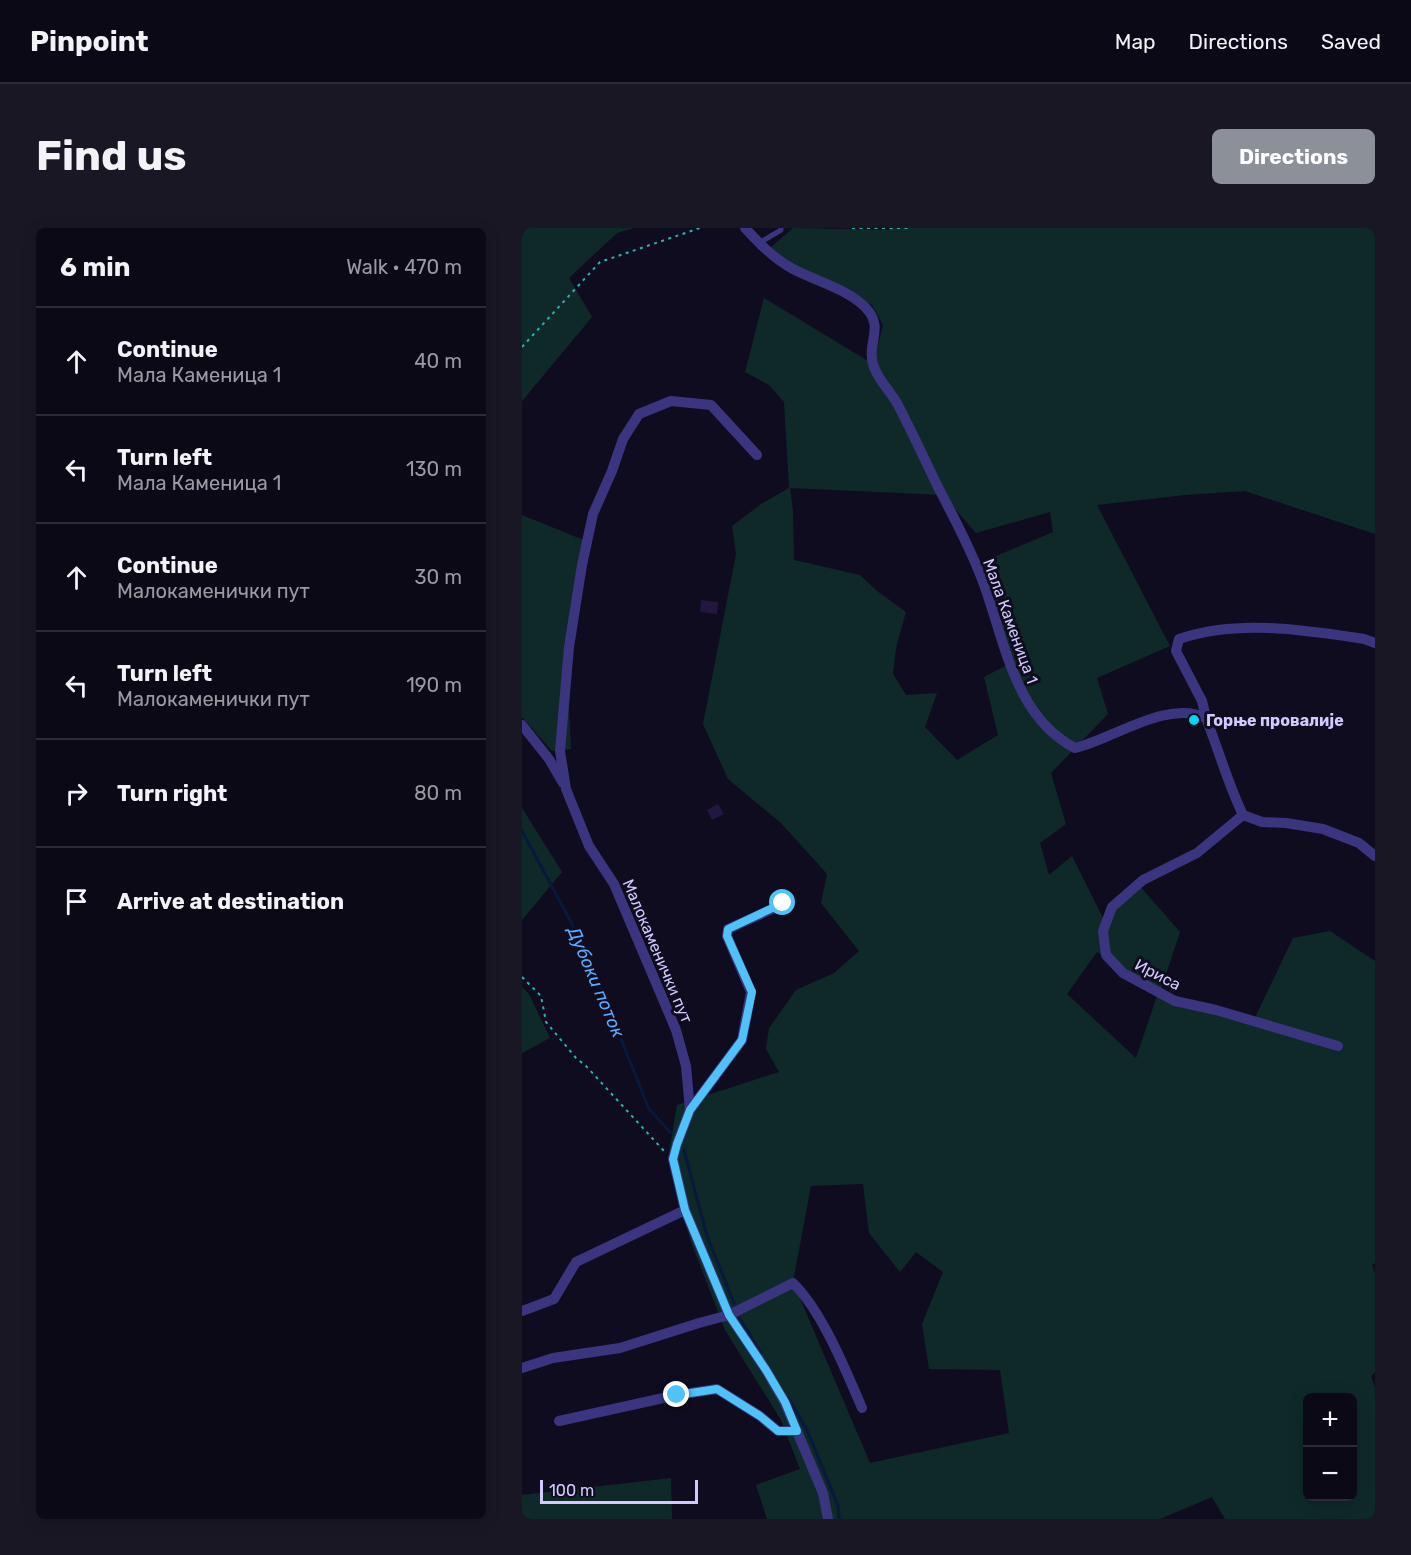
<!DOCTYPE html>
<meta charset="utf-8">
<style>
:root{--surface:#0c0917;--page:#1a1724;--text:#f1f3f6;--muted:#9a9aa1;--line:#2c2a36;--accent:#8c9099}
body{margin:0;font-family:Rubik,sans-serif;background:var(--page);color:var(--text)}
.controls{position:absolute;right:18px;bottom:18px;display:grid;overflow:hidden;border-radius:9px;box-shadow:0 3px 15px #0003}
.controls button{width:54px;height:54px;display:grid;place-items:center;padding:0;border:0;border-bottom:2px solid var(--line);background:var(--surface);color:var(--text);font:30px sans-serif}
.scale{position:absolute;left:18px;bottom:15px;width:158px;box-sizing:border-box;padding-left:6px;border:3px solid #d2caff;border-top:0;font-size:16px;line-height:21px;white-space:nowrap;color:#d2caff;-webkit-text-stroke:4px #100c1f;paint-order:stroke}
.stop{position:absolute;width:18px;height:18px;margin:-14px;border:4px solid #4fc3f7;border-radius:50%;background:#fff}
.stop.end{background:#4fc3f7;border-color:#fff;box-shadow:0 2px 6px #0008}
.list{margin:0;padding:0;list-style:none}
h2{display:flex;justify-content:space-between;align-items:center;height:78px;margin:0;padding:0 24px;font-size:26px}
h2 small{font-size:20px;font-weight:400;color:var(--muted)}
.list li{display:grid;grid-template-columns:39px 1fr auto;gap:18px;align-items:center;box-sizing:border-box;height:108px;padding:0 24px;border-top:2px solid var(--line)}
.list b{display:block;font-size:22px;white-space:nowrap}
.list p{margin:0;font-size:20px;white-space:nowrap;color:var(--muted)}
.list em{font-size:20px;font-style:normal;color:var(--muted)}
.icon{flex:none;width:33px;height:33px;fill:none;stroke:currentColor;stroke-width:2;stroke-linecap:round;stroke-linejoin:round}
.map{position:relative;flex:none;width:853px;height:1291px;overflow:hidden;border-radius:9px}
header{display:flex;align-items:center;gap:36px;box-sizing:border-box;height:84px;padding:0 30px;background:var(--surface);border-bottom:2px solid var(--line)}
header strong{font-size:28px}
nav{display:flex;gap:33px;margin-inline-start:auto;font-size:21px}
.intro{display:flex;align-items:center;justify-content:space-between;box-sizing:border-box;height:144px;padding:0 36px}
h1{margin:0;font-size:42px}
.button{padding:15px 27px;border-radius:9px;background:var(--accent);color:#fff;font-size:21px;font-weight:700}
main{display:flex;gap:36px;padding:0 36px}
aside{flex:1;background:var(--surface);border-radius:9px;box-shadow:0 3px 15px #0003}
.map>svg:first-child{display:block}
.green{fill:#0f2929;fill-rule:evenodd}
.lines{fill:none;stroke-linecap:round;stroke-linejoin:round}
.stream{stroke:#08193c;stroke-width:3}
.building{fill:#211740}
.path{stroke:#2ab2af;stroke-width:2;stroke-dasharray:3 4.5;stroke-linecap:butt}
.lane{stroke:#3b357f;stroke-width:5}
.street{stroke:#3b357f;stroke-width:10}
.route{stroke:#4fc3f7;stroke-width:8}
.poi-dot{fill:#00d4f5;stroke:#100c1f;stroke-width:2}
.labels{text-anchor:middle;stroke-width:6;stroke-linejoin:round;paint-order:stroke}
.street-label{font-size:16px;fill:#d2caff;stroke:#100c1f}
.poi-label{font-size:16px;font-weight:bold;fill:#d2caff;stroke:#100c1f;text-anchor:start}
.water-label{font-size:18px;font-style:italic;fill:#58acff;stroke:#100c1f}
</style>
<header>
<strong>Pinpoint</strong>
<nav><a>Map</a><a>Directions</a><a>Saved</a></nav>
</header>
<div class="intro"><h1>Find us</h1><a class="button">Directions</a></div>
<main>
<aside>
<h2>6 min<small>Walk · 470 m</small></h2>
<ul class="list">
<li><svg class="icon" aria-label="ahead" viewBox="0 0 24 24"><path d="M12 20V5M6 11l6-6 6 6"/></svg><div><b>Continue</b><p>Мала Каменица 1</p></div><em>40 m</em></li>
<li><svg class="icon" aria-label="left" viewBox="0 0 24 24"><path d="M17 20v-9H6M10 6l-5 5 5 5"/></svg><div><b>Turn left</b><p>Мала Каменица 1</p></div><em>130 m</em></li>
<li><svg class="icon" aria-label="ahead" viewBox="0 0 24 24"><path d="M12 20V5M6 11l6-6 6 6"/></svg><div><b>Continue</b><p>Малокаменички пут</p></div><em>30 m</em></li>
<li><svg class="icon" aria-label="left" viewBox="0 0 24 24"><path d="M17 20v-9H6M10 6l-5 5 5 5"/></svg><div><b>Turn left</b><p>Малокаменички пут</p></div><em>190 m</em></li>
<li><svg class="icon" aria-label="right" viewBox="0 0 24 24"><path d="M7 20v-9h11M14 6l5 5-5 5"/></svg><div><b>Turn right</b></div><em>80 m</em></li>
<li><svg class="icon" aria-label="arrive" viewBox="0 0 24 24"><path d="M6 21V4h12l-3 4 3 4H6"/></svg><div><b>Arrive at destination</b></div></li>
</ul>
</aside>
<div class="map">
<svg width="853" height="1291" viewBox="0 0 853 1291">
<rect width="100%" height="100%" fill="#100c1f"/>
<g class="green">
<polygon points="0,0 112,0 95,5 47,50 70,89 0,173"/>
<path d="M271 0 367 2V0H853V306L723 263 663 267 575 277 648 418 575 450 586 486 529 545 544 596 518 615 527 647 550 628 581 690 616 656 658 704 639 761 575 724 545 766 614 830 635 768 730 796 771 710 808 703 853 733V1035L850 1037 853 1045V1144L849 1148 853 1159V1291H703L690 1269 638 1291H245L234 1257 278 1241 259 1192 203 1102 169 1014 146 931 155 877 257 844 244 821 247 800 274 762 312 745 337 723 299 675 305 646 259 595 206 551 181 496 214 326 210 298 239 276 267 260 262 174 247 157 223 144 242 70 351 136 361 97 350 77 274 40 247 21ZM268 260 421 267 454 305 528 284 531 304 460 334 491 434 462 449 476 507 435 532 403 499 415 465 384 467 371 446 374 420 384 384 355 363 338 347 272 332 271 283ZM341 956 347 1005 378 1044 394 1024 421 1044 400 1096 407 1141 478 1142 487 1205 348 1235 271 1054 289 958ZM786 1170H830V1268H786Z"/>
<polygon points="0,287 69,315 61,351 46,460 49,521 30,523 0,489"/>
<polygon points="0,580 40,644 0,692"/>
<polygon points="0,759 7,766 28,810 0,825"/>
<polygon points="149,1250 150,1291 0,1291 0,1267"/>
</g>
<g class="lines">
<g class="stream">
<polyline points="0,603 49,694 77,756 127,881 148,904"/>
<polyline points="162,922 185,1008 212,1075"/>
<polyline points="218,1091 239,1125"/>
<polyline points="266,1169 285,1202 316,1278 317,1291"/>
</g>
</g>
<g class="building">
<polygon points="179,372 196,374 195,386 178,384"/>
<polygon points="196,576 202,586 190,592 185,582"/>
</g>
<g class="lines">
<g class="path">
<polyline points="330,0 387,0"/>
<polyline points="0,119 78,34 178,0"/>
<polyline points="0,749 19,768 24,794 54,830 64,838 142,923"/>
</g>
<polyline class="lane" points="237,15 259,2 259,0"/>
<g class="street">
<path d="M223 0C237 15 252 31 271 41 294 53 325 61 343 79 364 100 343 116 352 139 357 153 369 164 376 177 390 204 403 232 416 259 432 290 449 321 461 354 483 413 492 488 553 520 591 511 646 471 684 490 697 523 706 556 721 587L740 594 764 595 801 601 837 615 853 628"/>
<polyline points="235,227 189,177 149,173 117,186 101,211 90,243 71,286 60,337 47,419 38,523 44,561 67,618 92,656 154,802 164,838 168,882 155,916 151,931 163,982 207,1087 244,1142 263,1175 301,1265 306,1291"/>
<path d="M684 490 680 473 654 423 657 411C716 391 782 402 842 411L853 415"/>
<polyline points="0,497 27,531 41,555"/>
<polyline points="721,587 675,625 621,652 590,679 581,703 584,727 601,745 653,773 694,782 816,818"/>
<polyline points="168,882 220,812 229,764 205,708 206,701 261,676"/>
<polyline points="0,1083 32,1071 54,1034 163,982"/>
<path d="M0 1140 31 1130 98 1120 177 1095 207 1087 271 1055C300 1083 324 1143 340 1180"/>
<polyline points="37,1193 155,1167 195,1161 238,1188 256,1203 275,1203"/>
</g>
</g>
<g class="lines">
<polyline class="route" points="155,1167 195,1161 238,1188 256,1203 275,1203 263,1174 244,1142 207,1087 163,982 151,931 155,916 168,882 220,812 230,764 205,708 206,701 261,675"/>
</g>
<circle class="poi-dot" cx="672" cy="492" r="6"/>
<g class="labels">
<g class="street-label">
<text transform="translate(489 393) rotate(70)" y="6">Мала Каменица 1</text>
<text transform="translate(136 723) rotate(67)" y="6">Малокаменички пут</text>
<text transform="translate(636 746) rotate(27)" y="6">Ириса</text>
</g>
<g class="poi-label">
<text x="684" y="498">Горње провалије</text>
</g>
<g class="water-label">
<text transform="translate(74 754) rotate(67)" y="6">Дубоки поток</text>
</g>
</g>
</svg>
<div class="controls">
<button>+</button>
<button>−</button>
</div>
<div class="scale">100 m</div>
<div class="stop" style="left:261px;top:675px"></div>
<div class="stop end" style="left:155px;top:1167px"></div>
</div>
</main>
